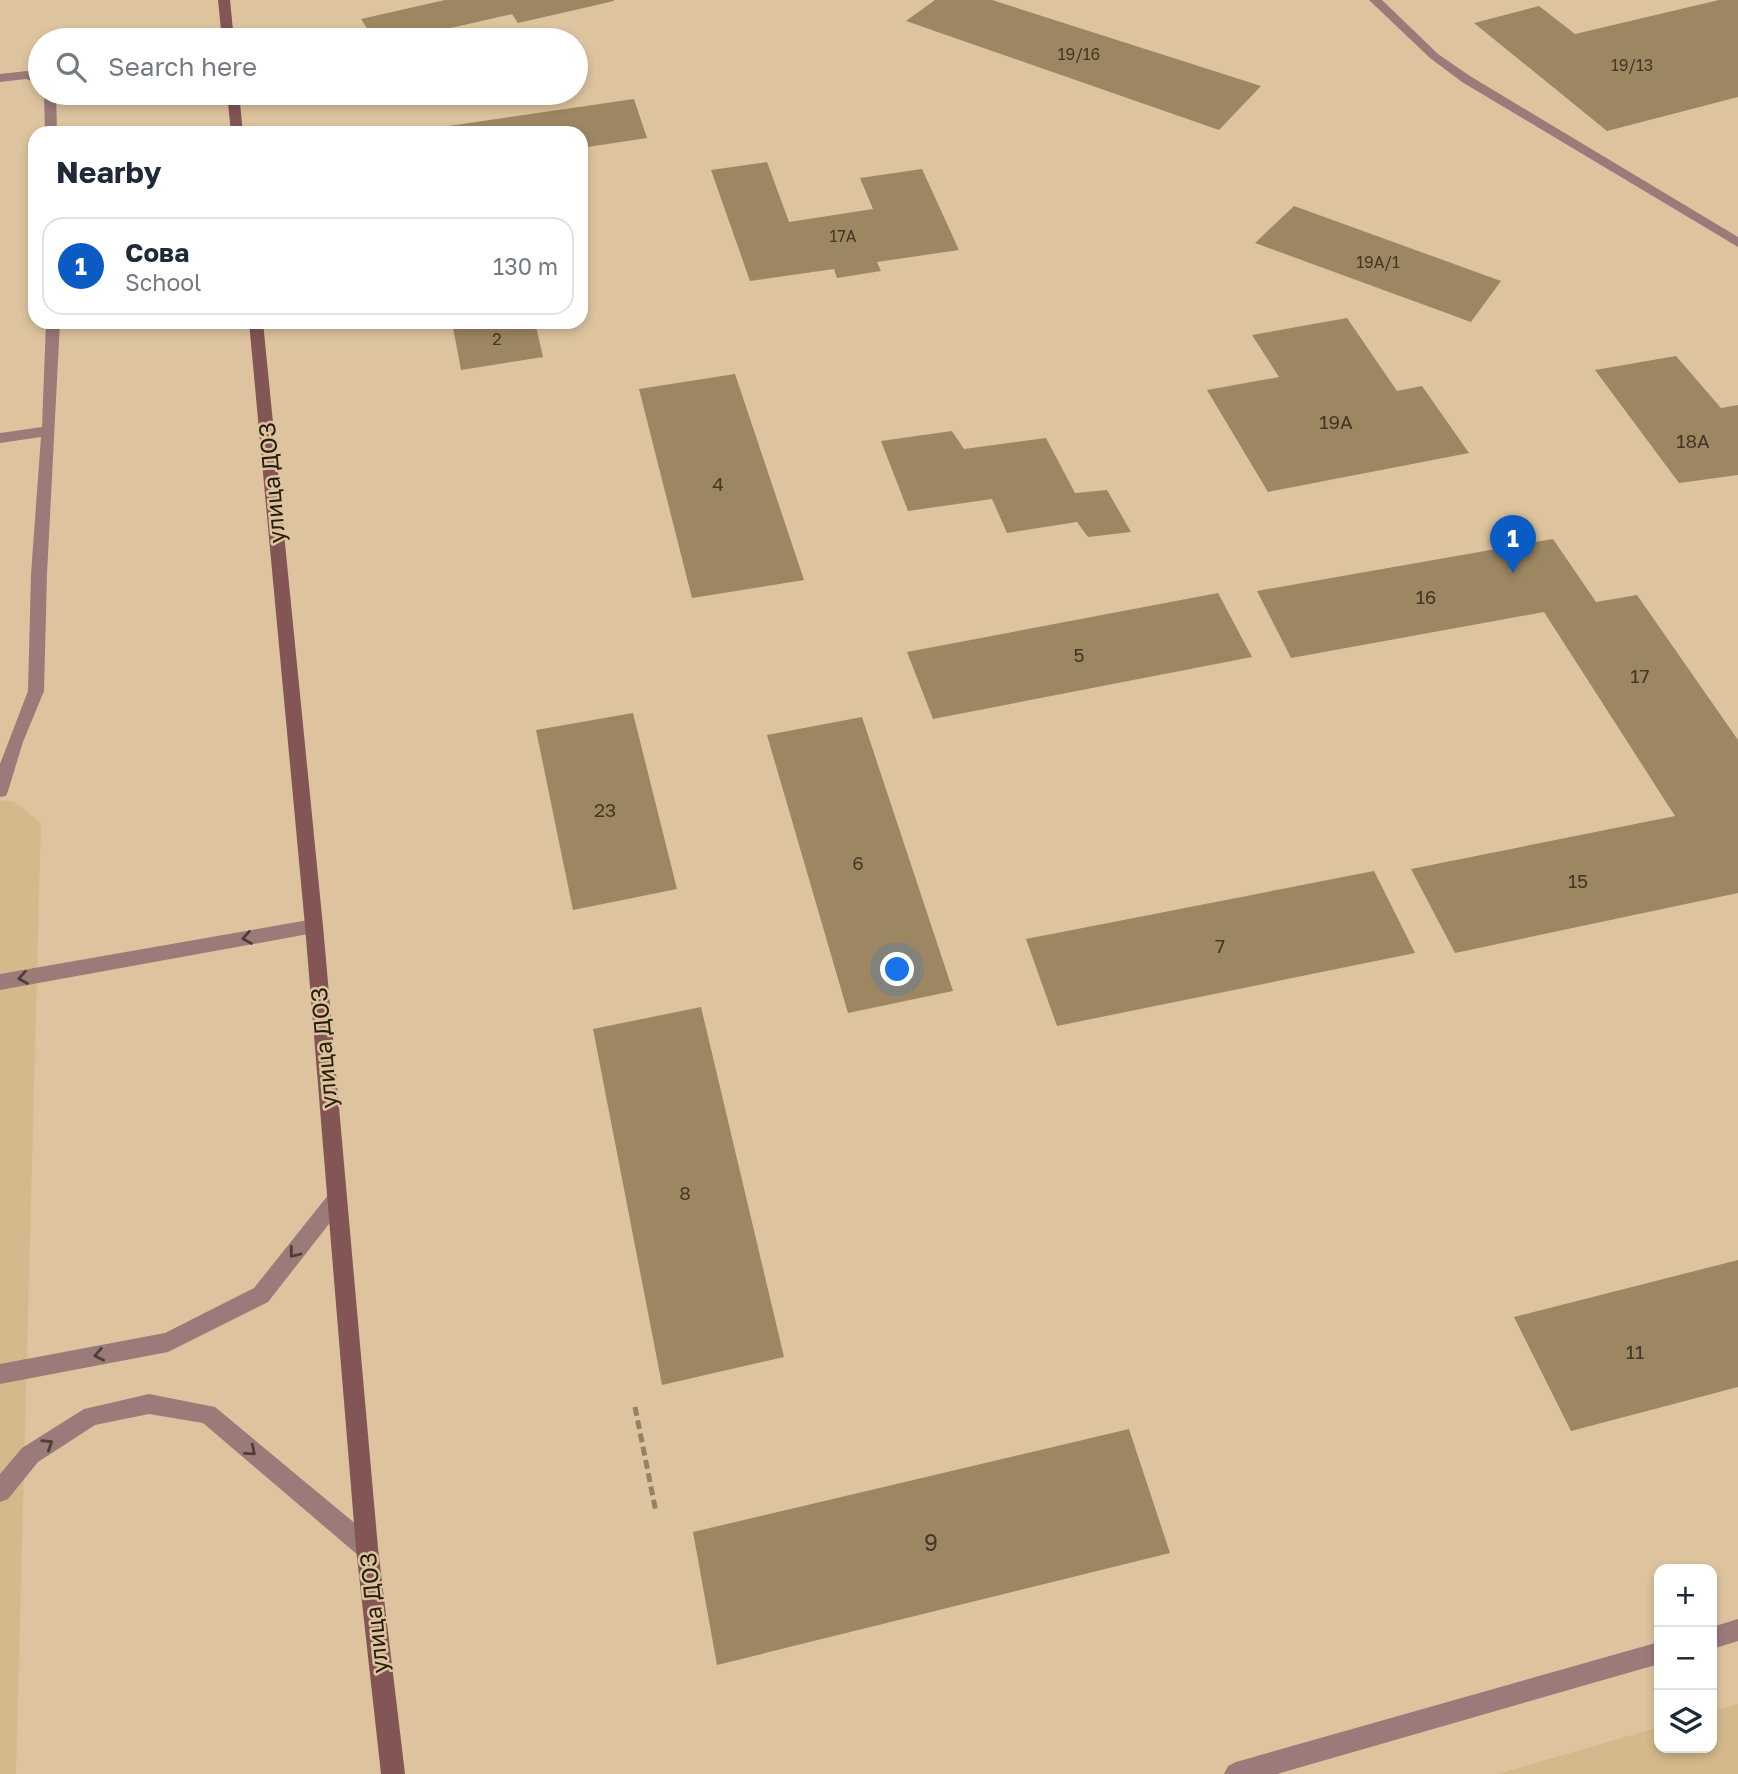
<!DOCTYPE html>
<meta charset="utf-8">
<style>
:root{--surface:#fff;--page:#f6f6f7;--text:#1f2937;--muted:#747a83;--line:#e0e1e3;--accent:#0b5bc5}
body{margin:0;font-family:"Golos Text",sans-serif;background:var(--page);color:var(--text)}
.controls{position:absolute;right:21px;bottom:21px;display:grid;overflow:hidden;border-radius:14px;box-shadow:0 4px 10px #0003}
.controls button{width:63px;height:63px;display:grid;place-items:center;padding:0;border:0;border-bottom:2px solid var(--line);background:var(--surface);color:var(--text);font:35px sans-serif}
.you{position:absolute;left:898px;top:970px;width:24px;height:24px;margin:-18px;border:5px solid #fff;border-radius:50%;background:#1a73e8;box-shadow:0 0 0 10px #1a73e833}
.badge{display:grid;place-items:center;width:46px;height:46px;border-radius:50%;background:var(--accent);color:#fff;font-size:23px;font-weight:700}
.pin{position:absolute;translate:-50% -58px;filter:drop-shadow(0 2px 4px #0008)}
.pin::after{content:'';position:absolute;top:37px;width:24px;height:21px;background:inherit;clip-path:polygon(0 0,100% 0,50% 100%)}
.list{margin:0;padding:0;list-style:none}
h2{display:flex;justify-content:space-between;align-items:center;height:91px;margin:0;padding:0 28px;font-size:30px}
h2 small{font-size:23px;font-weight:400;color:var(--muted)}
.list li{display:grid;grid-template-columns:46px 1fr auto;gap:21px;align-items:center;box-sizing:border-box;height:98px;margin:0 14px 14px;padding:0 14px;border:2px solid var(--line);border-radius:21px}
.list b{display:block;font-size:26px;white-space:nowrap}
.list p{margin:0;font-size:23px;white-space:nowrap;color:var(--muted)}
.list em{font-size:23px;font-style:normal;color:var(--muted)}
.icon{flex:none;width:38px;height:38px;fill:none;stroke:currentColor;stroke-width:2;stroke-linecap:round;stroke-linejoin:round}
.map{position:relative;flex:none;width:1738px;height:1774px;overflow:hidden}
.search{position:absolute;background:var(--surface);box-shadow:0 4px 10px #0003;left:28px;top:28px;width:560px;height:77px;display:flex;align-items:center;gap:18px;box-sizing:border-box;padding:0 24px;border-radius:38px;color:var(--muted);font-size:26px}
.panel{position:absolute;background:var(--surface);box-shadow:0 4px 10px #0003;left:28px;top:126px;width:560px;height:203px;border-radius:21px}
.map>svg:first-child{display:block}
.built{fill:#d4b98c}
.building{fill:#9d8662}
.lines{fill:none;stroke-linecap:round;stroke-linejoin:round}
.path{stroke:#948265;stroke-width:5;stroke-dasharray:9 4.5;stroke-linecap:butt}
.lane{fill:#9b7a7a;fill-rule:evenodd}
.street{fill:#9b7a7a;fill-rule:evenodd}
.secondary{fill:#835555;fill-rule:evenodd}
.oneway{stroke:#4f3e34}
.labels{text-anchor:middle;stroke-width:5;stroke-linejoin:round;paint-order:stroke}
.far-number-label{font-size:16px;fill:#443723}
.number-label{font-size:19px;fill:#443723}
.street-label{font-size:23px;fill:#261d0e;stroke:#ddc49e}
.near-number-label{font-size:23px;fill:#443723}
</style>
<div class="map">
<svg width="1738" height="1774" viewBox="0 0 1738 1774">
<rect width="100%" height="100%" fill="#ddc49e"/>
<g class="built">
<polygon points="0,800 14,802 41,823 16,1774 0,1774"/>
<polygon points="1738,1704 1738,1774 1498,1774 1659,1727 1659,1748 1712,1748 1712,1711"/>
</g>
<g class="building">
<polygon points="445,0 614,0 614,1 518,23 512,14 398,40 381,40 372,36 361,19"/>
<polygon points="935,0 992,0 1261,86 1219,130 906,21"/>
<polygon points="1719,0 1738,0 1738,97 1607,131 1474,23 1539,6 1575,34"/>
<polygon points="634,99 647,138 581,148 581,133 429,133 428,129"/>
<polygon points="767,162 789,222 873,209 860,178 922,169 959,250 877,262 881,271 837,278 834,269 750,281 711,170"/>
<polygon points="1294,206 1501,281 1471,322 1255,243"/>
<polygon points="1347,318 1397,391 1422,386 1469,453 1268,492 1207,390 1279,377 1252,335"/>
<polygon points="452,322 535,322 543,357 461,370"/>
<polygon points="1676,356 1721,408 1738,405 1738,475 1679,483 1595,370"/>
<polygon points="735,374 804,580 692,598 639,389"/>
<polygon points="952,431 964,449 1046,438 1075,493 1107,490 1131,532 1088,537 1077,522 1007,533 992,499 908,511 881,441"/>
<polygon points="1553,539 1596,602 1637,595 1738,740 1738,893 1455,953 1411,869 1675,816 1544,612 1291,658 1257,591"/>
<polygon points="1218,593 1252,657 933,719 907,652"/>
<polygon points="633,713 677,889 573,910 536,730"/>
<polygon points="862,717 953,991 848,1013 767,735"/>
<polygon points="1374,871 1415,953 1057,1026 1026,939"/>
<polygon points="701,1007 784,1357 662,1385 593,1029"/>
<polygon points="1738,1260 1738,1387 1571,1431 1514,1317"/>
<polygon points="1129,1429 1170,1553 717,1665 693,1532"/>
</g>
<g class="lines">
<polyline class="path" points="635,1407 656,1512"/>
<g class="lane">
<polygon points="1369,0 1382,0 1438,54 1470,76 1738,237 1738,247 1462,82 1430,58"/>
<polygon points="27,71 40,76 40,84 26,79 0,82 0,74"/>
<polygon points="44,93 56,93 57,133 45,133"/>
<polygon points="46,322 60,322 47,574 44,691 23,742 8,791 6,796 0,797 0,764 28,691 31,574 41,437 0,443 0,433 42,427"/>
<polygon points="314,919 320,921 323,926 320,931 314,933 0,990 0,974"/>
<polygon points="336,1191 343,1194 346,1200 343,1206 268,1302 168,1352 0,1384 0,1364 165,1333 254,1288 329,1194"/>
<polygon points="149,1394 215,1407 375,1540 378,1548 375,1556 367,1559 359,1556 203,1423 149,1414 95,1425 38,1462 8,1499 0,1502 0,1474 22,1448 84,1409"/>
</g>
<g class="street">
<polygon points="1738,1619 1738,1641 1712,1649 1712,1627"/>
<polygon points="1659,1642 1659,1664 1277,1774 1224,1774 1228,1766 1236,1762"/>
</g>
<g class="secondary">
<polygon points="218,0 230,0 234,40 222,40"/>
<polygon points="227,93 239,93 243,133 231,133"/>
<polygon points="249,322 263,322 323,926 378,1548 405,1774 381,1774 356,1548 305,926"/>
</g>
</g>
<defs><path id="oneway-chevron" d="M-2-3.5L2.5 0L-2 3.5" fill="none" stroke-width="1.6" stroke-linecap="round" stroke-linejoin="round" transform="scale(1.75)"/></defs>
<g class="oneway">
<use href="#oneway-chevron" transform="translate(247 938) rotate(170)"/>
<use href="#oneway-chevron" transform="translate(23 978) rotate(170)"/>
<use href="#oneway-chevron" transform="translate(294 1253) rotate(128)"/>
<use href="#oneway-chevron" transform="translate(99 1355) rotate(169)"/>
<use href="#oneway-chevron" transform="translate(48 1444) rotate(-33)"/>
<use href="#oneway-chevron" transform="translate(251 1451) rotate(40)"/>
</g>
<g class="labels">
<g class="far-number-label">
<text x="1079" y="60">19/16</text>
<text x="1632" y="71">19/13</text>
<text x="843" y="242">17А</text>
<text x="1378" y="268">19А/1</text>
<text x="497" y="345">2</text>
</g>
<g class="number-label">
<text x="1336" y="429">19А</text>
<text x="1693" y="448">18А</text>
<text x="718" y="491">4</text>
<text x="1426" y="604">16</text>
<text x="1079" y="662">5</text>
<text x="1640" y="683">17</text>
<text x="605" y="817">23</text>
<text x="858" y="870">6</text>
<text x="1578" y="888">15</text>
<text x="1220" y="953">7</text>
<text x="685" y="1200">8</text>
<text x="1635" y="1359">11</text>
</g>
<g class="street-label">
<text transform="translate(272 483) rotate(-95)" y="8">улица ДОЗ</text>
<text transform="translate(324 1048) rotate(-95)" y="8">улица ДОЗ</text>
<text transform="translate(374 1613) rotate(-96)" y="8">улица ДОЗ</text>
</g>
<g class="near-number-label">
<text x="931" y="1551">9</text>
</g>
</g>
</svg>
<div class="controls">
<button>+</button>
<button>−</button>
<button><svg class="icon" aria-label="layers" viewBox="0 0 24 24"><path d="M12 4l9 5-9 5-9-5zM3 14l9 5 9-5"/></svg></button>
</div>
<div class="you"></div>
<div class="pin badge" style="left:1513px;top:573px">1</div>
<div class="search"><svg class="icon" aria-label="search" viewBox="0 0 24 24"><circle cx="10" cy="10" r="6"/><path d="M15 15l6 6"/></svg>Search here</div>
<section class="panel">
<h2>Nearby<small></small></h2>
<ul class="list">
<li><span class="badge">1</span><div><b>Сова</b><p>School</p></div><em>130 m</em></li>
</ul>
</section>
</div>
